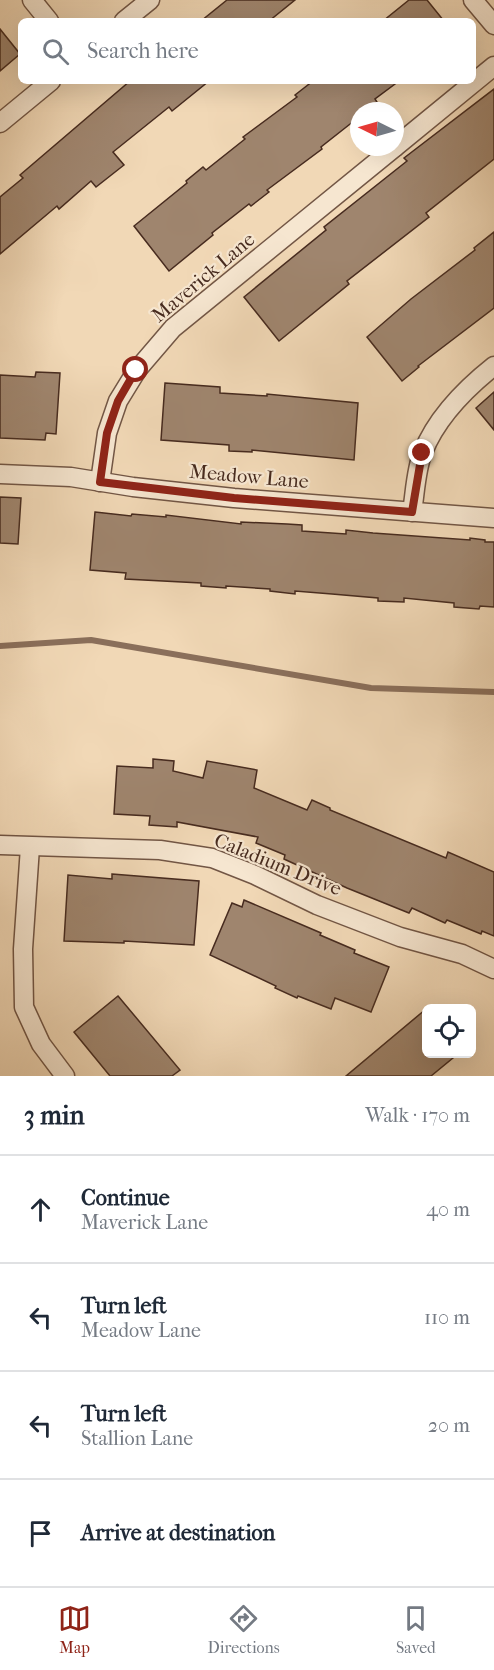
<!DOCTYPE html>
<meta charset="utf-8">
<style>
:root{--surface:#fff;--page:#f6f6f7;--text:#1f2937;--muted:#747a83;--line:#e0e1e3;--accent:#8f2418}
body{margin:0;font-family:"IM FELL French Canon",serif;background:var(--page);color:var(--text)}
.controls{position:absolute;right:18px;bottom:18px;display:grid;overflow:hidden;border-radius:9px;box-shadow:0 6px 24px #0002}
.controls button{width:54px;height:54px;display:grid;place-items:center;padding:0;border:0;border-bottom:2px solid var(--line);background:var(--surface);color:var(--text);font:30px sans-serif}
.compass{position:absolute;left:350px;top:102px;width:54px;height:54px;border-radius:50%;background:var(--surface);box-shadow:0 6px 24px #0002;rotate:275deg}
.stop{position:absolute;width:18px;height:18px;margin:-14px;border:4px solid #8f2418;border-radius:50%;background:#fff}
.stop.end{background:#8f2418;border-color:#fff;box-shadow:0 2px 6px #0008}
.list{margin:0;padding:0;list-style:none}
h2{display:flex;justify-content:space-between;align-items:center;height:78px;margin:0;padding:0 24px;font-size:26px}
h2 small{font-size:20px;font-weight:400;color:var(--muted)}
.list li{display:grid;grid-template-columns:39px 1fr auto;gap:18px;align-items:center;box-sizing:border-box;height:108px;padding:0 24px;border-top:2px solid var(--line)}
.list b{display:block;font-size:22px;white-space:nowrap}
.list p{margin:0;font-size:20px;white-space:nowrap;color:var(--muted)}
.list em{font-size:20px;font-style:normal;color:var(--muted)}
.icon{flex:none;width:33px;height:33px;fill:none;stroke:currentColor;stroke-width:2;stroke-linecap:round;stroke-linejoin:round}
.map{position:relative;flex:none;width:494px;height:1076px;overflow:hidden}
.search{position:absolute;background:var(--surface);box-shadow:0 6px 24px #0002;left:18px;right:18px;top:18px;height:66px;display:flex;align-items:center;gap:15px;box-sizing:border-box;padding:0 21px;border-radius:9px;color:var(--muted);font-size:22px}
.sheet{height:510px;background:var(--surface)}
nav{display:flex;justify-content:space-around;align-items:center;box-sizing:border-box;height:84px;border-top:2px solid var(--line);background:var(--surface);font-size:16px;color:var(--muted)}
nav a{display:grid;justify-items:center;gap:3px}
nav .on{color:var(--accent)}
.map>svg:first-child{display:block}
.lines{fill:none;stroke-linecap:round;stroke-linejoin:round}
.stream{stroke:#8a6f5b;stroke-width:6}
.building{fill:#9f856e;stroke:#472b1f;stroke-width:1.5}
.minor-casing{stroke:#725645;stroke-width:21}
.minor{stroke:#f6e6d0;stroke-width:18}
.route{stroke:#8f2418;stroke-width:8}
.labels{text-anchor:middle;stroke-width:4.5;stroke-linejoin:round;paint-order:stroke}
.street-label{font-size:20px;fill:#472b1f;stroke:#f6e6d0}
</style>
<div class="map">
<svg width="494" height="1076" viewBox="0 0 494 1076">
<rect width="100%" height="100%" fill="#f1d8b6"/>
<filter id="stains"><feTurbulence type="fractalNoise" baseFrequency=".00333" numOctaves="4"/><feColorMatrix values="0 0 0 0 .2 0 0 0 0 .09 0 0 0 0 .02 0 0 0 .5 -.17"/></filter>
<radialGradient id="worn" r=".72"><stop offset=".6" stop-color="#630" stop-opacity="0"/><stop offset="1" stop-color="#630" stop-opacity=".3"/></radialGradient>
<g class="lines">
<polyline class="stream" points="0,646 91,640 371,688 494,692"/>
</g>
<g class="building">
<polygon points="227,0 295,0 269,21 201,21"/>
<polygon points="409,0 427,0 444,21 383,21"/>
<polygon points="0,29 20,54 0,71"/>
<polygon points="130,81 209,81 172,111 169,107 113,152 124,165 96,187 91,181 59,209 57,206 0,254 0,197 23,178 20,175"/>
<polygon points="313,81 399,81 375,99 377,102 366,111 359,111 359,117 321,147 322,149 267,190 269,192 251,206 249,204 212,233 213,235 169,271 134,226 187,183 186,181 203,167 206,170 245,139 243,137 297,97 295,95"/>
<polygon points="494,89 494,159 426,213 429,217 347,281 349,284 279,341 244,297 326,230 324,227 407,161 404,158"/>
<polygon points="494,232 494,308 418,366 419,367 402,381 367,337 411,299 475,250 474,248"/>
<polygon points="36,372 60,373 56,434 46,433 45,440 0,438 0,375 35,377"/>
<polygon points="165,383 220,387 220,393 267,396 267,394 358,403 354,460 252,450 252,452 229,451 229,445 161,440"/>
<polygon points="494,392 494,430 476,408"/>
<polygon points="0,497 21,498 18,544 0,543"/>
<polygon points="95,512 131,516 132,514 166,517 166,515 241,524 241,522 287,524 302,525 302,531 346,534 346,530 373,533 470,540 470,538 485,540 485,542 494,542 494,607 480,606 479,609 454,607 454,603 404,598 404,602 378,601 378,598 332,594 295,591 295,594 270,591 270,589 226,586 226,588 201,586 201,583 125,579 126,573 90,570"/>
<polygon points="153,759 174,761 173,771 203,778 207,761 257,770 254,788 307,810 312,800 330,808 330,810 446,858 448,852 494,872 494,936 482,931 481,934 447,920 445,923 412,908 409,913 347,888 284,859 285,855 256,843 258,837 177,822 177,827 149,825 150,816 114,814 117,766 153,768"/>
<polygon points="112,874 199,881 194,945 124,941 124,943 64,941 68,875 112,879"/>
<polygon points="244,900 321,933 320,935 355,950 354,953 389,967 371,1012 335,998 331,1009 298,996 297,998 275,988 276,986 210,955 232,903 242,907"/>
<polygon points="118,996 180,1070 172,1076 110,1076 74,1032"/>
<polygon points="426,1009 426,1053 459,1053 431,1076 346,1076"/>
</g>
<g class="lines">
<g class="minor-casing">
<g id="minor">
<polyline points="32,0 49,21"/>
<polyline points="473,0 494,25"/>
<polyline points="124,21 150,0"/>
<polyline points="0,123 51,81"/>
<polyline points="395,147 494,66"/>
<polyline points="0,474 71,477 133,487 234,498 494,518"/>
<polyline points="100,482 107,433 118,401 137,370 173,328 395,147"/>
<path d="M412 512C415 494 416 468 423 452 437 417 465 389 494 366"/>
<polyline points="0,845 160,850 212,858 255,875 317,905 400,937 462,954 494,969"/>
<polyline points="30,847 23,949 24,1007 41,1044 65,1076"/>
</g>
</g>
<use href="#minor" class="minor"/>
</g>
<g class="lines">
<polyline class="route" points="136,370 118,401 107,433 100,482 234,498 412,512 422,453"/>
</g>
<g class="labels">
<g class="street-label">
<text transform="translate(203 277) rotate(-40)" y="7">Maverick Lane</text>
<text transform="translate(249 476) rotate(5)" y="7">Meadow Lane</text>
<text transform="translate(278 864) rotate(22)" y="7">Caladium Drive</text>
</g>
</g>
<rect width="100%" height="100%" filter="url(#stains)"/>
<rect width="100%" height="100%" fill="url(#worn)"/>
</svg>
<div class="controls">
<button><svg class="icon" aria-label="locate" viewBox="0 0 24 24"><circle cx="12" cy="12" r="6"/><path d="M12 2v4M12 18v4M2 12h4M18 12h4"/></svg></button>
</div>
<svg class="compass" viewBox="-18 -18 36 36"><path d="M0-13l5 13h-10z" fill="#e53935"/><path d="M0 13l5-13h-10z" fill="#747a83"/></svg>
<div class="stop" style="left:136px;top:370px"></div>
<div class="stop end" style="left:422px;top:453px"></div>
<div class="search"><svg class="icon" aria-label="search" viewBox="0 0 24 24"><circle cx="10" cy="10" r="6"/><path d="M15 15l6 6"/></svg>Search here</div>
</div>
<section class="sheet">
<h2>3 min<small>Walk · 170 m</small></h2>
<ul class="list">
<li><svg class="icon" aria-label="ahead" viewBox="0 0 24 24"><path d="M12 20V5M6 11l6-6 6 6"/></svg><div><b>Continue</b><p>Maverick Lane</p></div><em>40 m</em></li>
<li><svg class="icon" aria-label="left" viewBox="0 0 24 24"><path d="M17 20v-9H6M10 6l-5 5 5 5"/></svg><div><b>Turn left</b><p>Meadow Lane</p></div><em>110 m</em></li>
<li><svg class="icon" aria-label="left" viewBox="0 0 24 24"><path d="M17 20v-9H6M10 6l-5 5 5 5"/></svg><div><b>Turn left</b><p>Stallion Lane</p></div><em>20 m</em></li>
<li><svg class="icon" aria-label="arrive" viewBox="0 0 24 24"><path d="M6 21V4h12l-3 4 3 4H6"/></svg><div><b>Arrive at destination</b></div></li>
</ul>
</section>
<nav>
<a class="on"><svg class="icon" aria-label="map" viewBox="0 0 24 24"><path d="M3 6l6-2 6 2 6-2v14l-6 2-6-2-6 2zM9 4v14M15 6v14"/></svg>Map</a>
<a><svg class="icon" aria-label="directions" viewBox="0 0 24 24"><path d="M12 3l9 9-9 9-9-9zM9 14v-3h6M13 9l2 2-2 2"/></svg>Directions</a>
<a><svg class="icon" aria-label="saved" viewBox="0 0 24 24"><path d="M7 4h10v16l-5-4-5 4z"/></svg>Saved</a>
</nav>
